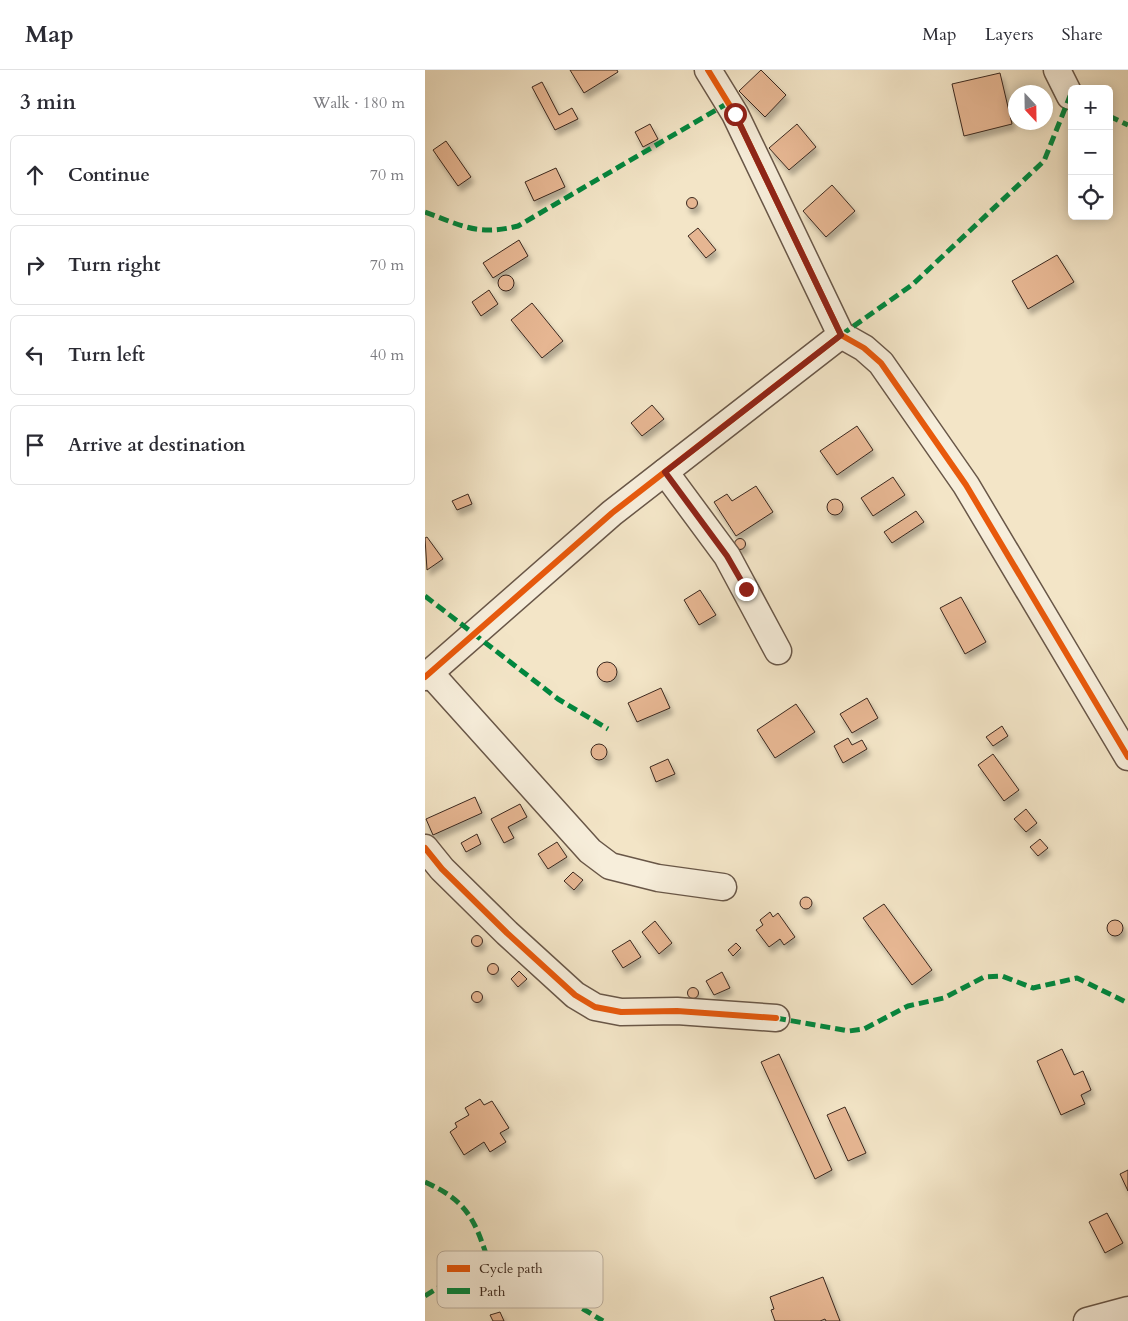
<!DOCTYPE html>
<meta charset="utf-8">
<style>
:root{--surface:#fff;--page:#f7f7f7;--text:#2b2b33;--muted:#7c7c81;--line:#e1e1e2}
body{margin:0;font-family:Cardo,serif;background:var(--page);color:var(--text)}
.controls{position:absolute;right:15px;top:15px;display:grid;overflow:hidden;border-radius:8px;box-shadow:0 2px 12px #0003}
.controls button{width:45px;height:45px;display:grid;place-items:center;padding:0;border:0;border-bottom:1px solid var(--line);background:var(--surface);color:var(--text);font:25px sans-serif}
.compass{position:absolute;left:583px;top:15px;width:45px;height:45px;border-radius:50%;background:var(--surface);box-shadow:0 2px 12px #0003;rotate:158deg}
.stop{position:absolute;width:15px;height:15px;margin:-11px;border:4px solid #8f2418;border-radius:50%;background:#fff}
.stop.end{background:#8f2418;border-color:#fff;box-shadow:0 1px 5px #0008}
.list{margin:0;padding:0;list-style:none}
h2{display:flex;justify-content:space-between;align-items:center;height:65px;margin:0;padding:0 20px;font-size:21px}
h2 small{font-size:16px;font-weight:400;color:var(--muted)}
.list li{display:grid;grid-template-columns:32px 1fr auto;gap:15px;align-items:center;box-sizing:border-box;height:80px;margin:0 10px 10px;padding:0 10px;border:1px solid var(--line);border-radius:8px}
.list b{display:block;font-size:19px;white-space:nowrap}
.list em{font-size:16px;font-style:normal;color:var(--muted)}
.icon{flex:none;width:28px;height:28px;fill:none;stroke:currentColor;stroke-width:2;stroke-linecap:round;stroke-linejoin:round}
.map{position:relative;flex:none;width:703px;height:1251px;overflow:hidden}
header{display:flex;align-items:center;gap:30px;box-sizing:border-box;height:70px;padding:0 25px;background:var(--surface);border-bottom:1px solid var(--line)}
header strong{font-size:24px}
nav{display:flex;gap:28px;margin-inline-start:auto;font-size:18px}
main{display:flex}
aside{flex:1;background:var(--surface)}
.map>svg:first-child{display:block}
.building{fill:#e6b692;stroke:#3b281e;filter:url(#shadow)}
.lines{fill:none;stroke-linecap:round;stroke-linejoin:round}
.street-casing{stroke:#695748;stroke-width:29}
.street{stroke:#f7eedb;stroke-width:26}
.quiet{stroke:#00873e;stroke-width:5;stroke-dasharray:10 5;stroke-linecap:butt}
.cycleway-casing{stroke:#f7eedb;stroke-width:9}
.cycleway{stroke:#e8590c;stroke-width:6}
.route{stroke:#8f2418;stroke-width:6}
.key{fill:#f7eedb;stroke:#bfb3a2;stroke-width:1}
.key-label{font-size:14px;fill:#3b281e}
</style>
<header>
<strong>Map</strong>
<nav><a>Map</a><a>Layers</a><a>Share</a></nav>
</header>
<main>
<aside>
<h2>3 min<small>Walk · 180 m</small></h2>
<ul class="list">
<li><svg class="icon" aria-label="ahead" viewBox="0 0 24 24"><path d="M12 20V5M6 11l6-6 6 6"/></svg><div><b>Continue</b></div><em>70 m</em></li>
<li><svg class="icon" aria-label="right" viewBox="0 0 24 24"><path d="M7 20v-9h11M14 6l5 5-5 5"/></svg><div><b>Turn right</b></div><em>70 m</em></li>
<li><svg class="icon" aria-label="left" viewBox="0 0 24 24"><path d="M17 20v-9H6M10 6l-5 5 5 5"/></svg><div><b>Turn left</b></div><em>40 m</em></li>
<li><svg class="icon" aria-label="arrive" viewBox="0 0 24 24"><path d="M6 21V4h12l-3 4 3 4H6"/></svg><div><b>Arrive at destination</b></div></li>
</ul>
</aside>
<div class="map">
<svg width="703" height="1251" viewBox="0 0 703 1251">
<defs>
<filter id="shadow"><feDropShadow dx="3" dy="5.5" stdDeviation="2.5" flood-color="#0004"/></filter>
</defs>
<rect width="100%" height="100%" fill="#f3e5c7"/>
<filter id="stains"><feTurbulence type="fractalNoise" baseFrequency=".004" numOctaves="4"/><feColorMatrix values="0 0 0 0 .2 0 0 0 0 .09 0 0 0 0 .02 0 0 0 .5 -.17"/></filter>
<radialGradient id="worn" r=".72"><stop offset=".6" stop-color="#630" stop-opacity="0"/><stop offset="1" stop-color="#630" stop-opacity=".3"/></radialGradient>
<g class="building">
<polygon points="145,0 192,0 193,2 159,23"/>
<polygon points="336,0 361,25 340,47 314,21"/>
<polygon points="575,3 587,54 539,66 527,14"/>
<polygon points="117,12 134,45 147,38 153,49 130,60 107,17"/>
<polygon points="225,54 233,69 218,77 210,62"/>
<polygon points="372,54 391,77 364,100 344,78"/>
<polygon points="21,71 46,107 33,116 8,80"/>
<polygon points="131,98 140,117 109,131 100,112"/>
<polygon points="407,115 430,141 401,167 378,141"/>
<circle cx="267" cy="133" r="5.5"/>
<polygon points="273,158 291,180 281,188 263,166"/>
<polygon points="94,170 103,186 68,208 58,193"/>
<polygon points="632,185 649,212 603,239 587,211"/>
<circle cx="81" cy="213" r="8"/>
<polygon points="64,220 73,234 56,246 47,232"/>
<polygon points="107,233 138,271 117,288 86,250"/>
<polygon points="227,335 239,349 217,366 206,353"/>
<polygon points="432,356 448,380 412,405 395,381"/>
<polygon points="468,407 480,425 448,446 436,428"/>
<polygon points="331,416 348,442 311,466 289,432 302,424 307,431"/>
<polygon points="43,424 47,434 32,440 27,431"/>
<circle cx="410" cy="437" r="8"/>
<polygon points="491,441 499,452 467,473 459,462"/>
<polygon points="2,467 18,489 2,500 0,468"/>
<circle cx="315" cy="474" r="5.5"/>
<polygon points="275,520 291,545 274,555 259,530"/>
<polygon points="536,527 561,572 540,584 515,538"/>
<circle cx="182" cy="602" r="10"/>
<polygon points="236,618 245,638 212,652 203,633"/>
<polygon points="442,628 453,648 427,663 415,644"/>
<polygon points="371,634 390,662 350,688 332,660"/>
<polygon points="577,656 583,666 568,676 561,667"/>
<polygon points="423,668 427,675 437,670 442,679 418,693 409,676"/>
<circle cx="174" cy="682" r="8"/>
<polygon points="568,684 594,720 579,731 553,695"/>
<polygon points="243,689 250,704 231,712 225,697"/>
<polygon points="50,727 57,743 8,765 1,749"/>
<polygon points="95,734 102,747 83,757 89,768 79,773 66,749"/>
<polygon points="601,739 612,753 601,762 589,749"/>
<polygon points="52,764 56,774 41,782 36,773"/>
<polygon points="615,769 623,778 613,786 605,777"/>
<polygon points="132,772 142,787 123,799 113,784"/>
<polygon points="148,802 158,810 149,820 139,811"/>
<circle cx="381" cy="833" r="6"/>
<polygon points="459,834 507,900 487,915 438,848"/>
<polygon points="345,842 348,847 353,843 370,867 359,875 355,869 344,877 331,860 338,855 335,850"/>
<circle cx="690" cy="858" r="8"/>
<polygon points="230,851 247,873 234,884 217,862"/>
<circle cx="52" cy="871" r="5.5"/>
<polygon points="205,870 216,887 198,898 187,881"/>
<polygon points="311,873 316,878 308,886 303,880"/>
<circle cx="68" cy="899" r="5.5"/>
<polygon points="94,901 102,909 93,917 86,909"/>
<polygon points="297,902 305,918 289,925 281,911"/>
<circle cx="268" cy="923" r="5.5"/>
<circle cx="52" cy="927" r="5.5"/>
<polygon points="637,979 649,1005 658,1001 666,1020 656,1025 660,1034 636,1045 612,991"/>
<polygon points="354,984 407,1100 390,1109 336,992"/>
<polygon points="55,1029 59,1035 67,1031 84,1058 75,1063 81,1072 65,1082 59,1072 39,1085 25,1062 32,1057 30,1053 44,1045 40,1038"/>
<polygon points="420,1037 441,1083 423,1091 402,1045"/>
<polygon points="703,1100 703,1121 695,1104"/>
<polygon points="682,1143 698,1173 680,1183 664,1152"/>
<polygon points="398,1207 415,1251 401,1251 400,1249 395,1251 350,1251 346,1240 349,1239 345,1227"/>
<polygon points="75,1242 79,1251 68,1251 65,1245"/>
</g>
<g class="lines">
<g class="street-casing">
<g id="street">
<polyline points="283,0 310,44 416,265 439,278 456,293 541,415 703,687"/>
<polyline points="632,0 645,26"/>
<polyline points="240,402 302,486 353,581"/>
<polyline points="5,603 165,781 185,796 233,808 298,817"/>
<polyline points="0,607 187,443 416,265"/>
<polyline points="0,778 17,799 82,863 150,925 170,937 196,942 252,941 351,948"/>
<polyline points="662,1251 703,1240"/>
</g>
</g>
<use href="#street" class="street"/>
<g class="quiet">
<polyline points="684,46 703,55"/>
<path d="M0 142C38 156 52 166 93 156L303 33"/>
<polyline points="416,265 487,215 619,91 645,26 647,27"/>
<polyline points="0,526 133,629 183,659"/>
<polyline points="351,948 424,961 439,959 483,936 519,928 559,907 577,906 608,918 652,908 703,933"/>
<path d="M0 1112C40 1130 49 1147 62 1187L127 1220 178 1251"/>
<polyline points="0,1226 62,1187"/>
</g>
<g class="cycleway-casing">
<g id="cycleway">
<polyline points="283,0 310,44 416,265 439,278 456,293 541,415 703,687"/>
<polyline points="0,607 187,443 416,265"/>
<polyline points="0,778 17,799 82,863 150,925 170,937 196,942 252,941 351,948"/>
</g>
</g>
<use href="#cycleway" class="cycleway"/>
</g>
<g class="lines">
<polyline class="route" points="310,44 416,265 240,402 302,486 321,519"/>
</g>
<rect x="12" y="1181" width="166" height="57" rx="8" class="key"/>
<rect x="22" y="1195" width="23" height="7" fill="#e8590c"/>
<rect x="22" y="1218" width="23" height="6" fill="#00873e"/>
<g class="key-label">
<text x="54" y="1203">Cycle path</text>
<text x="54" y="1226">Path</text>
</g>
<rect width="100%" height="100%" filter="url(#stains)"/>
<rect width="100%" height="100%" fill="url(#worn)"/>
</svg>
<div class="controls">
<button>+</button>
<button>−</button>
<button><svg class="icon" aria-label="locate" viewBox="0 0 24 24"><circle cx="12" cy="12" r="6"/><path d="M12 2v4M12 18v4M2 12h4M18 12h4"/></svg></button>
</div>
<svg class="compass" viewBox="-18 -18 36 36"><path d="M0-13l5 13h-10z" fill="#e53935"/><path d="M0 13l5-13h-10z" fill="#7c7c81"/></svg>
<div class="stop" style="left:310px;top:44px"></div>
<div class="stop end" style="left:321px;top:519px"></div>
</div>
</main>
